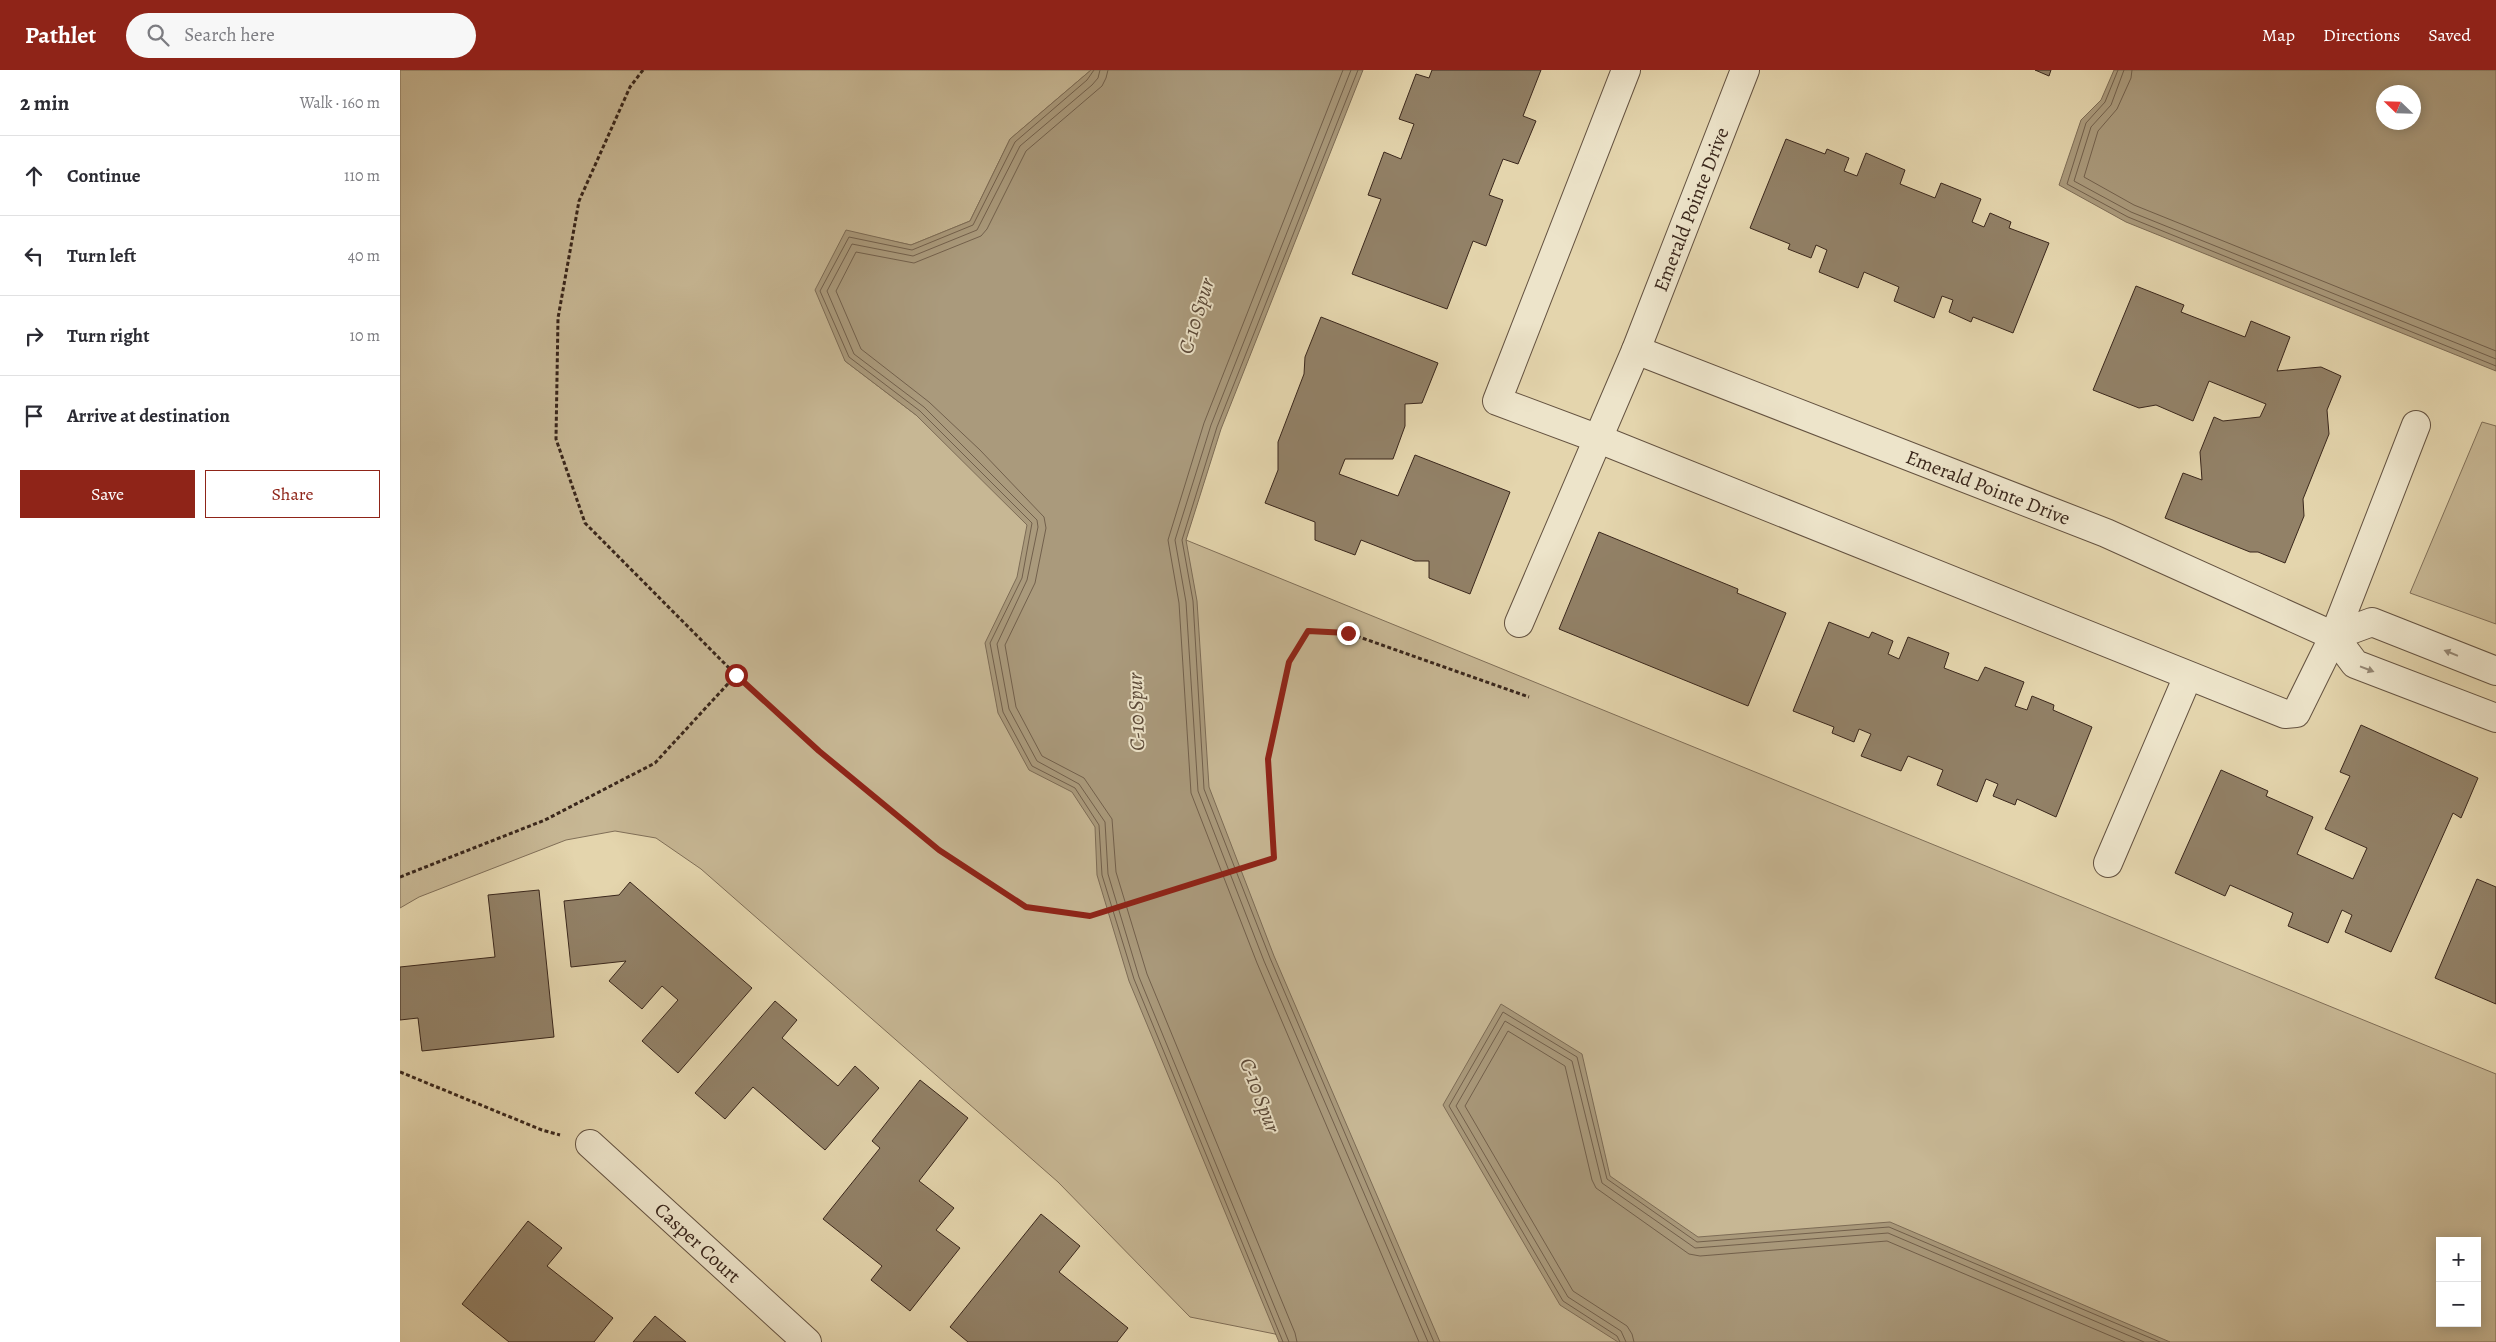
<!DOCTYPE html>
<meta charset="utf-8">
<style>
:root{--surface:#fff;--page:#f7f7f7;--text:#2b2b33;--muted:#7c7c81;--line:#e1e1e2;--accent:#8f2418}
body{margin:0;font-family:Alegreya,serif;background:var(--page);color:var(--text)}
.controls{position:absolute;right:15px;bottom:15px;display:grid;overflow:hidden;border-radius:0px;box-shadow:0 2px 12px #0003}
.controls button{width:45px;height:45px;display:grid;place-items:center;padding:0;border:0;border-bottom:1px solid var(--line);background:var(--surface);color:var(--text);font:25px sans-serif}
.compass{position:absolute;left:1976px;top:15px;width:45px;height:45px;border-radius:50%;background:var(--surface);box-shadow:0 2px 12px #0003;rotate:293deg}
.stop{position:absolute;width:15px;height:15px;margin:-11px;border:4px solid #8f2418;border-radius:50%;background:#fff}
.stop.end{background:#8f2418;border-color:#fff;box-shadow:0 1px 5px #0008}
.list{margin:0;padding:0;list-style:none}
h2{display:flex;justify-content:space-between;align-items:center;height:65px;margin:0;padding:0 20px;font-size:21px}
h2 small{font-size:16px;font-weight:400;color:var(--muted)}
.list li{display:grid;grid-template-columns:32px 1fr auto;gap:15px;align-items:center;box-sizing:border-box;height:80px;padding:0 20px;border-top:1px solid var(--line)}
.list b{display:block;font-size:19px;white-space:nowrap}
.list em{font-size:16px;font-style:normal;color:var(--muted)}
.actions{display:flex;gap:10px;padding:15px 20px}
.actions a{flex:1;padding:11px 0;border:1px solid var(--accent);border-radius:0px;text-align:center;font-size:18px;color:var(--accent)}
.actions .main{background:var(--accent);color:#fff}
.icon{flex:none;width:28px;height:28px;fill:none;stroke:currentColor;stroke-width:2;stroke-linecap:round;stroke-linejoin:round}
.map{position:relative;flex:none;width:2096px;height:1272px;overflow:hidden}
header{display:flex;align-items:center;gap:30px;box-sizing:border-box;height:70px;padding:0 25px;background:var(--accent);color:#fff}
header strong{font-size:24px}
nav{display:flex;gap:28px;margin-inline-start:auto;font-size:18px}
.search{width:350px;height:45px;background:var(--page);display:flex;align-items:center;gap:12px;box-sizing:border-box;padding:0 18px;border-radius:28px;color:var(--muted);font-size:19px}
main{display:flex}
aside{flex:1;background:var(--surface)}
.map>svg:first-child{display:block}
.green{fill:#c7b794;stroke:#806f58;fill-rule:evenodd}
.water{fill:#aa9a7c;stroke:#7d6c56;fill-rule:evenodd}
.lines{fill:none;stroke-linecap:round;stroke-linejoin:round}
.shore{stroke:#72604c;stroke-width:1}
.building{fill:#928167;stroke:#3a271c}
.minor-casing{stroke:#645240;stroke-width:30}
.path{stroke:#3a271c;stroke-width:3;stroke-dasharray:4 2.5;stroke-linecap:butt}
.minor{stroke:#ede4ca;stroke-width:28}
.oneway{fill:#948673}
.route{stroke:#8f2418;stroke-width:6}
.labels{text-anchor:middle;stroke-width:4;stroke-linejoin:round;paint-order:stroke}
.street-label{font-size:20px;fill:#3a271c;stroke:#ede4ca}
.water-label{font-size:21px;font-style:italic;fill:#5c4a39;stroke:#ede4ca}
</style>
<header>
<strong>Pathlet</strong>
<div class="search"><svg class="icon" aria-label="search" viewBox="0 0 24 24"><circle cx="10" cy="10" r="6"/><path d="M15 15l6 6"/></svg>Search here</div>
<nav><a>Map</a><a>Directions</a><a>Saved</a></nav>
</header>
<main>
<aside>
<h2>2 min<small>Walk · 160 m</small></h2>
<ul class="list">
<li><svg class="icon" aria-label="ahead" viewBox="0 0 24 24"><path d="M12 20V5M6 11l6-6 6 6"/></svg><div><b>Continue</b></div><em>110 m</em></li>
<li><svg class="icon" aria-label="left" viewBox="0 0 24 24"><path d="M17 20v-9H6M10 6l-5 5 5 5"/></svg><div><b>Turn left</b></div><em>40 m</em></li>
<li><svg class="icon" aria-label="right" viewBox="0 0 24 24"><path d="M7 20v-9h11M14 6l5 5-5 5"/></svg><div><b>Turn right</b></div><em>10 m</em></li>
<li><svg class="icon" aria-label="arrive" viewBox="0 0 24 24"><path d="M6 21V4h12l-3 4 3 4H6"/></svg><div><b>Arrive at destination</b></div></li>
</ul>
<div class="actions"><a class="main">Save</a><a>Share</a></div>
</aside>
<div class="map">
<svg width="2096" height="1272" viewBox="0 0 2096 1272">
<rect width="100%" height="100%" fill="#e4d5ad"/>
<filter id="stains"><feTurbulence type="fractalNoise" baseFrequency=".004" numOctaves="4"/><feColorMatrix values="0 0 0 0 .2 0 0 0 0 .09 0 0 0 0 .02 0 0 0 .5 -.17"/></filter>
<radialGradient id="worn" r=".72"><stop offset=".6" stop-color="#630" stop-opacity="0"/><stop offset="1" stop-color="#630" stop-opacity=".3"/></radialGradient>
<g class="green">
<path d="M0 0H691L610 69 570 151 511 175 446 161 445 291 516 345 567 393 786 470 2096 1004V1272H885L875 1264 790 1247 658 1112 301 799 256 768 215 761 166 770 19 827 0 838ZM2040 1171H2077V1253H2040Z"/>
<polygon points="2082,352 2096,356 2096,554 2010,523"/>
</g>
<g class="water">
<polygon points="691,0 963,0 821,359 786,470 797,531 809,717 874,886 1040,1272 879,1272 729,911 697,805 695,757 672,722 629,700 598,643 585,573 617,507 627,455 516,345 445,291 415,220 446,160 511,175 570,151 610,69"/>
<path d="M1714 0H2096V301L1726 152 1659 115 1681 50 1701 30ZM1984 22H2014V52H1984Z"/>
<polygon points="1101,934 1182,984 1210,1106 1298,1167 1490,1152 1770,1272 1218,1272 1160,1235 1043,1035"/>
</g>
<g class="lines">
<g class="shore">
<polyline points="694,0 687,10 615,72 573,155 512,180 449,167 420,221 449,287 520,341 632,453 622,508 590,573 603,642 632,696 675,718 699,755 702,805 734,909 883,1272"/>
<polyline points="700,0 698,8 692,15 620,76 577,160 513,186 452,174 427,221 454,284 524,337 637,450 638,457 627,510 597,574 609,639 637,691 679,714 705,752 708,804 739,907 889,1272"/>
<polyline points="708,0 706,8 702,16 626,81 587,159 581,166 514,193 456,182 436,221 461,279 529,332 580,380 644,447 646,458 635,513 605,575 616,637 642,686 684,708 712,749 716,802 747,904 895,1263 897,1272"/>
<polyline points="943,0 804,353 768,470 779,533 791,723 857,893 1019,1272"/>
<polyline points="951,0 811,355 775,470 786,532 798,721 864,891 1028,1272"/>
<polyline points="958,0 817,357 782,470 793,531 804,719 870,888 1034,1272"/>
<polyline points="1718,0 1705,32 1686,53 1667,114 1728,147 2096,296"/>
<polyline points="1724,0 1711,35 1691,57 1674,111 1731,142 2096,289"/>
<polyline points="1732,0 1731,8 1717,39 1698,61 1684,107 1734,135 2096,281"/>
<polyline points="1220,1272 1217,1266 1163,1231 1049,1036 1103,942 1177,987 1207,1109 1297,1172 1489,1157 1760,1272"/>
<polyline points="1226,1272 1221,1261 1168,1227 1056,1036 1105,951 1172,991 1202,1113 1295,1178 1488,1163 1744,1272"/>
<polyline points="1234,1272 1232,1264 1227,1256 1173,1221 1065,1036 1108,961 1165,996 1192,1110 1196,1118 1289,1184 1300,1186 1487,1171 1725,1272"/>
</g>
</g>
<g class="building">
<polygon points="1032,0 1141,0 1123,46 1136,51 1118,94 1103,89 1089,125 1103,130 1086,176 1073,171 1047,239 952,204 981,129 968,125 984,82 1001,89 1014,54 999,49 1016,4 1029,8"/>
<polygon points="1635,0 1651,0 1649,6"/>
<polygon points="1386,69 1425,84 1427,79 1449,88 1444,101 1457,106 1466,83 1505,100 1500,114 1535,128 1541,113 1581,129 1572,152 1584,157 1590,143 1611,152 1609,158 1649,173 1613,263 1573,247 1571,252 1549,242 1553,230 1542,226 1534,248 1494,231 1499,217 1464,202 1458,218 1419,202 1427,180 1416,175 1411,188 1388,179 1390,174 1350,158"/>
<polygon points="1736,216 1784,235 1781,242 1845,267 1851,251 1890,267 1877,301 1921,297 1941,306 1927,340 1929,364 1903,429 1904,446 1885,493 1858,482 1850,482 1765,448 1783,403 1802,410 1800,382 1814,347 1823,351 1860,347 1866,334 1809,311 1793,351 1756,335 1739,338 1693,320"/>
<polygon points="921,247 1038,293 1022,333 1005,334 1005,356 993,389 945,389 939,404 998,426 1015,385 1110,422 1070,524 1029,508 1029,491 1015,491 961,470 955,485 915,470 915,452 865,433 878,400 878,372 904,304 905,287"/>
<polygon points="1199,462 1338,519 1337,523 1386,543 1348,636 1159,559"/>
<polygon points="1429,552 1469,568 1472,562 1493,571 1488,584 1499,589 1508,567 1549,583 1544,598 1578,611 1585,597 1624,612 1615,636 1627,640 1632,626 1654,635 1653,640 1692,657 1656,747 1617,729 1615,735 1593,726 1598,714 1586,709 1577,732 1537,715 1543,700 1508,686 1501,701 1461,686 1471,664 1459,659 1454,672 1432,663 1434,657 1393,641"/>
<polygon points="1961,655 2078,708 2061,748 2053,743 1991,882 1945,862 1952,845 1942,840 1928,873 1888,856 1893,843 1830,815 1825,826 1775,803 1821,700 1868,721 1866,726 1913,747 1897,784 1953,809 1967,778 1925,759 1950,706 1940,702"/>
<polygon points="2077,809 2096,817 2096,934 2035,908"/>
<polygon points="230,812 352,918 278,1003 242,971 278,930 262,916 242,939 209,911 226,891 171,897 164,831 219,825"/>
<polygon points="139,820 154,967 22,981 18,948 0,950 0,897 95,887 88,825"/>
<polygon points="375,931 397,950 382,968 438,1016 455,996 479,1018 425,1080 353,1017 325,1049 295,1023"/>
<polygon points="520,1010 568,1048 519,1111 554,1138 536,1160 560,1178 510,1241 471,1210 482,1196 423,1149 480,1078 472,1071"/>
<polygon points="641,1144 680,1176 659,1202 728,1258 717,1272 568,1272 550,1257"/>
<polygon points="128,1151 162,1178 147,1196 213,1248 194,1272 109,1272 62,1234"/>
<polygon points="255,1246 286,1272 233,1272"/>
</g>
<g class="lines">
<g class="minor-casing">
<g id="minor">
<polyline points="1226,0 1097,331 1199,369 1885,644 1896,643 1934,566 2016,355"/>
<path id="s1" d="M1236 280 1706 463 1934 566 1955 594 2096 648"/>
<path id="s2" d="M1119 553 1236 280 1345 0"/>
<polyline points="1934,566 1972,552 2096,601"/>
<polyline points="1708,793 1788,606"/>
<path id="s3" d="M190 1074 407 1272"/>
</g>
</g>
<g class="path">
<polyline points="243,0 230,17 179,131 158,248 156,369 185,453 336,605"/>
<polyline points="0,807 145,750 255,693 336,605 419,681 539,780 626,837 690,846 874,788 868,689 889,592 908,561 948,563 1129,627"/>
<polyline points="0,1002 142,1060 160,1065"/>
</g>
<use href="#minor" class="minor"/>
</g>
<defs><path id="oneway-solid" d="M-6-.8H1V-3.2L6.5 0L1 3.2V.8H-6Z" transform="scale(1.25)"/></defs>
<g class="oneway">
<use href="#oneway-solid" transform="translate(2051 583) rotate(-158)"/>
<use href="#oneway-solid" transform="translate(1967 599) rotate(21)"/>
</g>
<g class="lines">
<polyline class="route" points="336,605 419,681 539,780 626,837 690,846 874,788 868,689 889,592 908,561 948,563"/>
</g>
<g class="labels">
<g class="street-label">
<text dy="7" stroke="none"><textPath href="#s2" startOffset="448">Emerald Pointe Drive</textPath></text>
<text dy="7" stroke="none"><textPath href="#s1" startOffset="378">Emerald Pointe Drive</textPath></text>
<text dy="7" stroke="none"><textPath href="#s3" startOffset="146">Casper Court</textPath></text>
</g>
<g class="water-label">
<text transform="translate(796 246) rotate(-73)" y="7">C-10 Spur</text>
<text transform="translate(736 642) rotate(-92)" y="7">C-10 Spur</text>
<text transform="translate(860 1025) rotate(69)" y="7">C-10 Spur</text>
</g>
</g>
<rect width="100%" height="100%" filter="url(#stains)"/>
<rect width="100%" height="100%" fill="url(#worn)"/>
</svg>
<div class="controls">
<button>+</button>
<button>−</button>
</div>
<svg class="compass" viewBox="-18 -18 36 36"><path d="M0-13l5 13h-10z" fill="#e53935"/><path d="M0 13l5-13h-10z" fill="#7c7c81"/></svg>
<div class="stop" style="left:336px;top:605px"></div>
<div class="stop end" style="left:948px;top:563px"></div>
</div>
</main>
